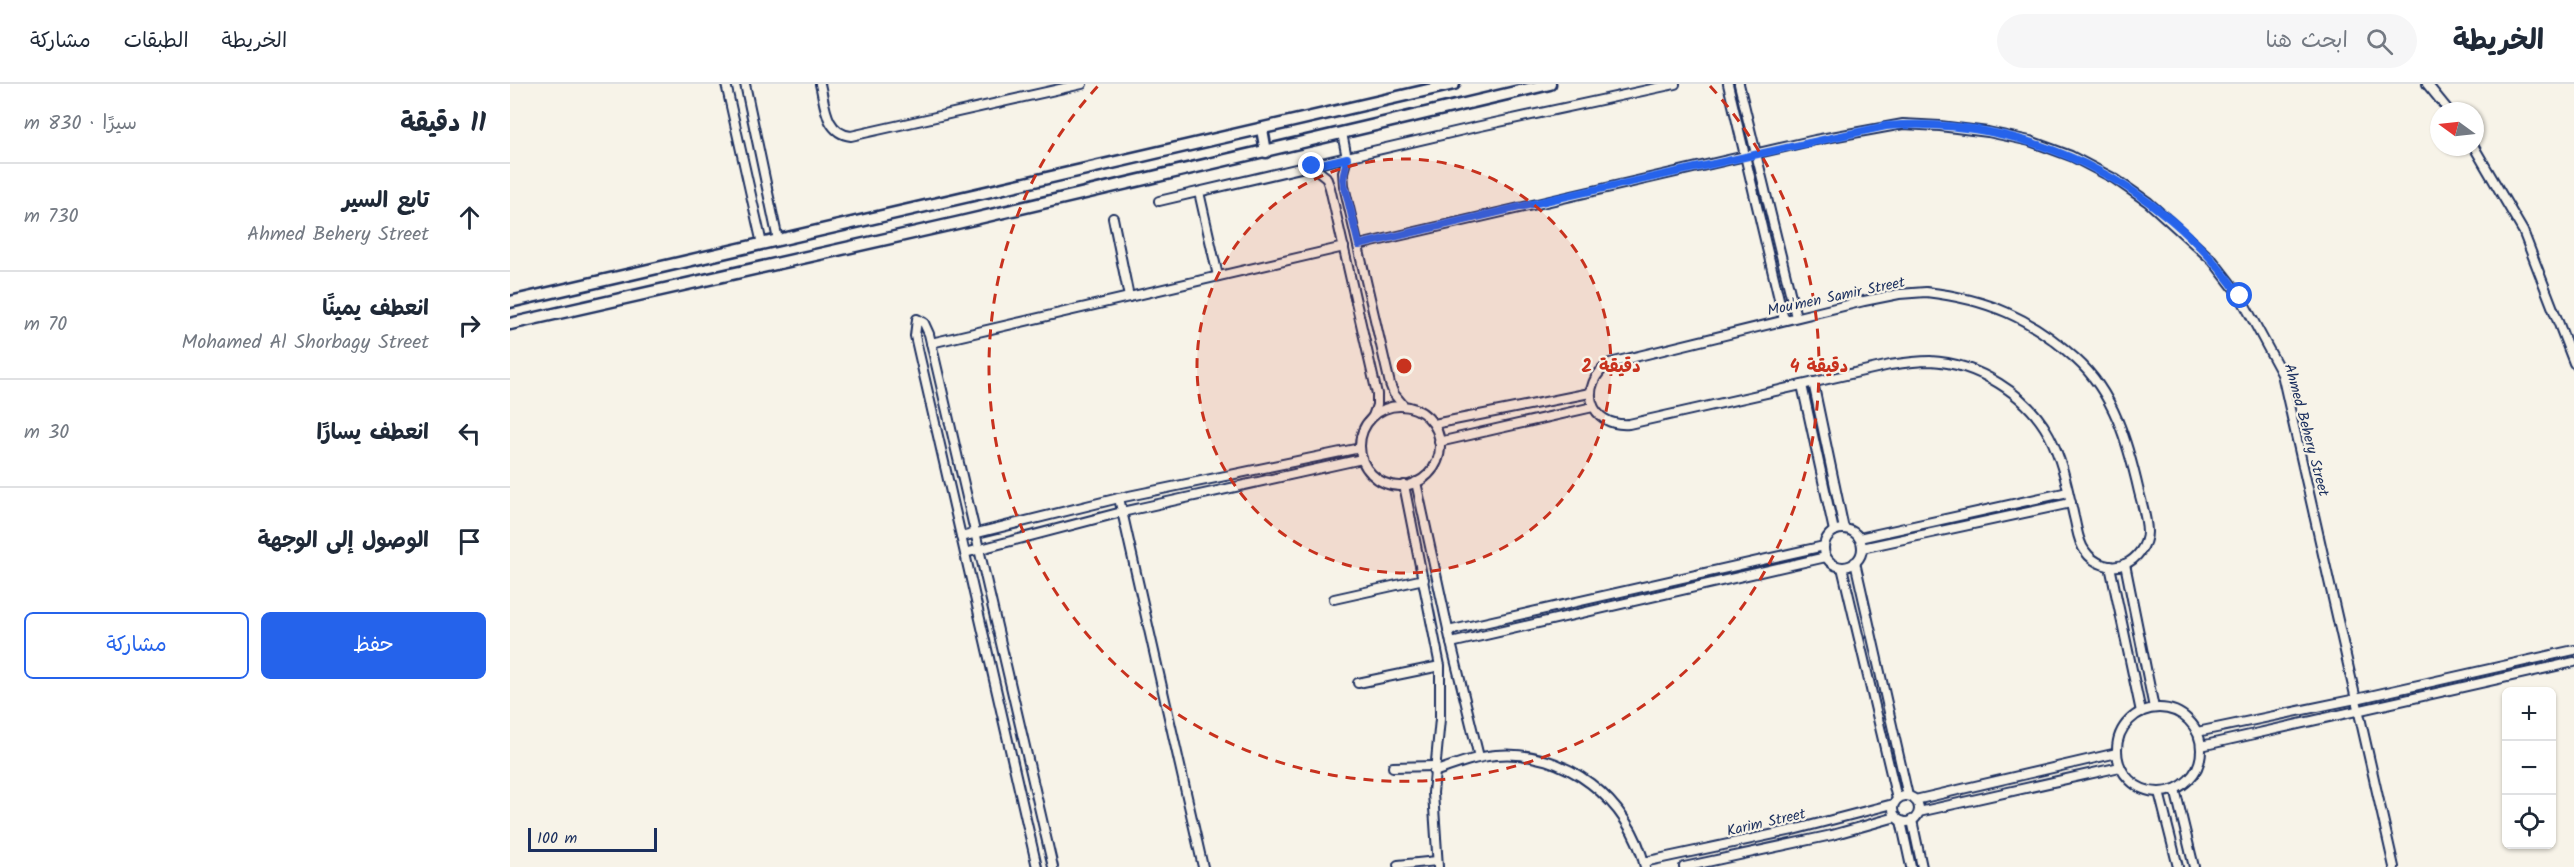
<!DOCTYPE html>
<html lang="ar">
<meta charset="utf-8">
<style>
:root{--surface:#fff;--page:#f6f6f7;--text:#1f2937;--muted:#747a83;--line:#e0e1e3;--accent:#2563eb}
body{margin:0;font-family:Kalam,"Playpen Sans Arabic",sans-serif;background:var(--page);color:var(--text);direction:rtl}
.controls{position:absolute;right:18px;bottom:18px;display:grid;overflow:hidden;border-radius:9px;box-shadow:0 2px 4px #0004}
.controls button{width:54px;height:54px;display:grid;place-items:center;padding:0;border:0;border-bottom:2px solid var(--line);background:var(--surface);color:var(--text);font:30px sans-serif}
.compass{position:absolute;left:1920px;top:18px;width:54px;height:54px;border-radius:50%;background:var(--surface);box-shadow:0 2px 4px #0004;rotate:285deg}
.scale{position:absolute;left:18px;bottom:15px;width:129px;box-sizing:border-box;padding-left:6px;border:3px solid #1b2f5e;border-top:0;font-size:16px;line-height:21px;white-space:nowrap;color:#1b2f5e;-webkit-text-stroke:4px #f7f3e8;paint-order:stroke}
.stop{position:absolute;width:18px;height:18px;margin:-14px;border:4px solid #2563eb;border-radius:50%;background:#fff}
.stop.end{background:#2563eb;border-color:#fff;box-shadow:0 2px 6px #0008}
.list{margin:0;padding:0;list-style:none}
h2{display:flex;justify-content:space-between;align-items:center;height:78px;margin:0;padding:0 24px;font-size:26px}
h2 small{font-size:20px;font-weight:400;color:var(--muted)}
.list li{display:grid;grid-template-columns:39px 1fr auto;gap:18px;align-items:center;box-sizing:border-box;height:108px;padding:0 24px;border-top:2px solid var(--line)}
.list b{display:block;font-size:22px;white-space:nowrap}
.list p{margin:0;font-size:20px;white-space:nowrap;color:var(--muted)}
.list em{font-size:20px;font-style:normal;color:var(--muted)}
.actions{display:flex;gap:12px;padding:18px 24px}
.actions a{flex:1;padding:14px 0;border:2px solid var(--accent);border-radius:9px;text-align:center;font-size:21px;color:var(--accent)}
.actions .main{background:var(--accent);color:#fff}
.icon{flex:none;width:33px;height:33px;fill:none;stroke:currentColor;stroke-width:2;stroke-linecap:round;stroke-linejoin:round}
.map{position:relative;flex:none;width:2064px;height:783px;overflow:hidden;direction:ltr}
header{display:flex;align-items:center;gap:36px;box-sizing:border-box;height:84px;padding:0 30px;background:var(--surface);border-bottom:2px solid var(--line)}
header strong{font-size:28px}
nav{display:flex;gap:33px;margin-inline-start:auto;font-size:21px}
.search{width:420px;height:54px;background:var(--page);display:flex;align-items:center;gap:15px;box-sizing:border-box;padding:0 21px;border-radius:33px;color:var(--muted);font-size:22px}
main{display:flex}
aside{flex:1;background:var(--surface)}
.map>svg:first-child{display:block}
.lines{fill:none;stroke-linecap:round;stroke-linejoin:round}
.street-casing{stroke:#1b2f5e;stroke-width:12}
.secondary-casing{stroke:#1b2f5e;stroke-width:15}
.street{stroke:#f7f3e8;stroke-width:8}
.secondary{stroke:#f7f3e8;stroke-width:10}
.route{stroke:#2563eb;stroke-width:8}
.ring{fill:none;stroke:#c8321e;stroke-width:3;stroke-dasharray:10 8}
.labels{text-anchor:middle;stroke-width:4.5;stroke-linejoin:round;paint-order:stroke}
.street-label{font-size:15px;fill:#1b2f5e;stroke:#f7f3e8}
.centre{fill:#c8321e;stroke:#f7f3e8;stroke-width:3}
.ring-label{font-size:18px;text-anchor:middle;font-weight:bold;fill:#c8321e;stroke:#f7f3e8;stroke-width:4.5;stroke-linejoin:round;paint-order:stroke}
</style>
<header>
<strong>الخريطة</strong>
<div class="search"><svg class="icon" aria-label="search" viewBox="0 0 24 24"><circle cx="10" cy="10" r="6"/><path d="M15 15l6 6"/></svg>ابحث هنا</div>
<nav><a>الخريطة</a><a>الطبقات</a><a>مشاركة</a></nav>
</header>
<main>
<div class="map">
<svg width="2064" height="783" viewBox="0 0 2064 783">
<rect width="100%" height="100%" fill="#f7f3e8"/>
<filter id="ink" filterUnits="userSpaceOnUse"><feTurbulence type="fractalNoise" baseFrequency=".0167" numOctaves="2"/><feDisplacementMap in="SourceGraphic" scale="12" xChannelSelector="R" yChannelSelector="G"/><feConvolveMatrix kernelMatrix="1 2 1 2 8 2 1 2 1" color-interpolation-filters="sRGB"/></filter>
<g filter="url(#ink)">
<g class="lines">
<g class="street-casing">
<g id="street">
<polyline points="216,0 252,160"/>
<polyline points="235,0 268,156"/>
<path d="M310 0C315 20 315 49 341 52L572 0"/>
<polyline points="1218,0 1274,236"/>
<polyline points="1229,0 1286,233"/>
<polyline points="1917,0 1939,27"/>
<polyline points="832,49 837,74 833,88 834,102 880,300 884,310 894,322"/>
<polyline points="1964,63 2013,147 2064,279"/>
<polyline points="802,82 816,93 820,104 867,310 867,321 863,332"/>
<polyline points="689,108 708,192"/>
<polyline points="649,117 966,43 1165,0"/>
<polyline points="603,134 619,213"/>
<polyline points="849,161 1305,56 1393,40 1430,42 1478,48 1520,57 1561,72 1605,95 1638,118 1703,177 1730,212 1772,290 1884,783"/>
<path d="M1416 208C1477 215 1520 233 1566 275 1604 309 1618 360 1629 408 1632 420 1637 435 1637 448 1637 461 1627 475 1615 480 1601 486 1584 480 1575 467 1568 458 1567 444 1564 433 1558 406 1552 375 1539 351 1517 310 1467 279 1420 277 1407 277 1393 279 1380 281L1119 340C1079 343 1067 301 1100 279L1354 217 1389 210Z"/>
<polyline points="421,259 834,163"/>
<polyline points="1303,298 1334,445"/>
<polyline points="1292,301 1324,447"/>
<circle cx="890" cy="362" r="40"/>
<polyline points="924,340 1080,309"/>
<polyline points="929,358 1083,323"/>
<polyline points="906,398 941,559 969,673"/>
<polyline points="894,401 930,582 930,635 923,709 928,783"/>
<polyline points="609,414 693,783"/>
<circle cx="1333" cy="464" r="19"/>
<polyline points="451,453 609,414 850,364"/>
<polyline points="1349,454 1558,408"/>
<polyline points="1352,464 1561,419"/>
<polyline points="455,469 612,428 852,375"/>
<polyline points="1345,478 1398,712"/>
<polyline points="1615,480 1644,624"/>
<polyline points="1600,482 1631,628"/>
<polyline points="1332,483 1387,715"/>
<polyline points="824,515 914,495"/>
<polyline points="938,547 1314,462"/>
<polyline points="941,559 1316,473"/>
<polyline points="848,599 930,582"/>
<circle cx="1649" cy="666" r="42"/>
<polyline points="1687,648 1846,615 2064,566"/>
<polyline points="1691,662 2064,578"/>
<polyline points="883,683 924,682"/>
<path d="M924 688C944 681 964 673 986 671 1055 665 1120 716 1135 783"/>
<polyline points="1665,705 1684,783"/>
<polyline points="1649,708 1668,783"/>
<circle cx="1396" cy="725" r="13"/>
<polyline points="1405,716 1607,669"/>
<polyline points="1409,728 1610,683"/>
<polyline points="1402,736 1412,783"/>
<polyline points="1391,737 1401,783"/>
<polyline points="1134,778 1283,746 1383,720"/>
<polyline points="888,781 927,777"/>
<polyline points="527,783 405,252 407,235 414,239 419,250 543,783"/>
<polyline points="1174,783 1322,751 1386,733"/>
</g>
</g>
<g class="secondary-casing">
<g id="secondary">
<polyline points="752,45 756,68"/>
<polyline points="0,218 944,0"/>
<polyline points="0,240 447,139 1040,0"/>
</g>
</g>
<use href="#street" class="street"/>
<use href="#secondary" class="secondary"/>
</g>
</g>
<g class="lines" filter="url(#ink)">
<path class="route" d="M802 82 837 74 833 95 849 161 1048 114 1376 42C1513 30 1653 99 1730 212"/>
</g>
<circle cx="894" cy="282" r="207" fill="#c8321e" fill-opacity=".12"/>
<g class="ring">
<circle cx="894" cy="282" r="207"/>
<path d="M1200 2A415 415 0 1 1 588 2"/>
</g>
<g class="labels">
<g class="street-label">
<text transform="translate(1326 212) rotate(-12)" y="5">Mou'men Samir Street</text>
<text transform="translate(1797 346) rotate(75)" y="5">Ahmed Behery Street</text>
<text transform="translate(1256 738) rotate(-13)" y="5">Karim Street</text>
</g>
</g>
<circle cx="894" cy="282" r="9" class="centre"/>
<g class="ring-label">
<text x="1101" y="288">2 دقيقة</text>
<text x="1309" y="288">4 دقيقة</text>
</g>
</svg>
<div class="controls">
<button>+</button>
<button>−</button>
<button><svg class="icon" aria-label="locate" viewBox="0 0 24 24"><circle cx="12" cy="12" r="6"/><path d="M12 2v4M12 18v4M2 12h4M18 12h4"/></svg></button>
</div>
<svg class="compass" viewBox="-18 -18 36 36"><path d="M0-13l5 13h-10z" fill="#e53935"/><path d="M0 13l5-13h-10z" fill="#747a83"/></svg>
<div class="scale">100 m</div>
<div class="stop" style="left:1730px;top:212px"></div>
<div class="stop end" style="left:802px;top:82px"></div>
</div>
<aside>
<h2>11 دقيقة<small>سيرًا · 830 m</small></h2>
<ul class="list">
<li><svg class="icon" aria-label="ahead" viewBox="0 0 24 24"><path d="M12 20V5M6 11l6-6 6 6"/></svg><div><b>تابع السير</b><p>Ahmed Behery Street</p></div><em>730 m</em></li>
<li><svg class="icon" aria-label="right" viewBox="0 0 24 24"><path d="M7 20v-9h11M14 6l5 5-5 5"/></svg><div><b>انعطف يمينًا</b><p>Mohamed Al Shorbagy Street</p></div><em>70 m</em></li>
<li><svg class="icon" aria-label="left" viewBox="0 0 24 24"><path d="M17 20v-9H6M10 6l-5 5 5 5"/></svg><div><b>انعطف يسارًا</b></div><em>30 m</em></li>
<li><svg class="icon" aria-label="arrive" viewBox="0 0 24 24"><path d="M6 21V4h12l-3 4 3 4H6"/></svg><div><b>الوصول إلى الوجهة</b></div></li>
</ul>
<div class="actions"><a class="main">حفظ</a><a>مشاركة</a></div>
</aside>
</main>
